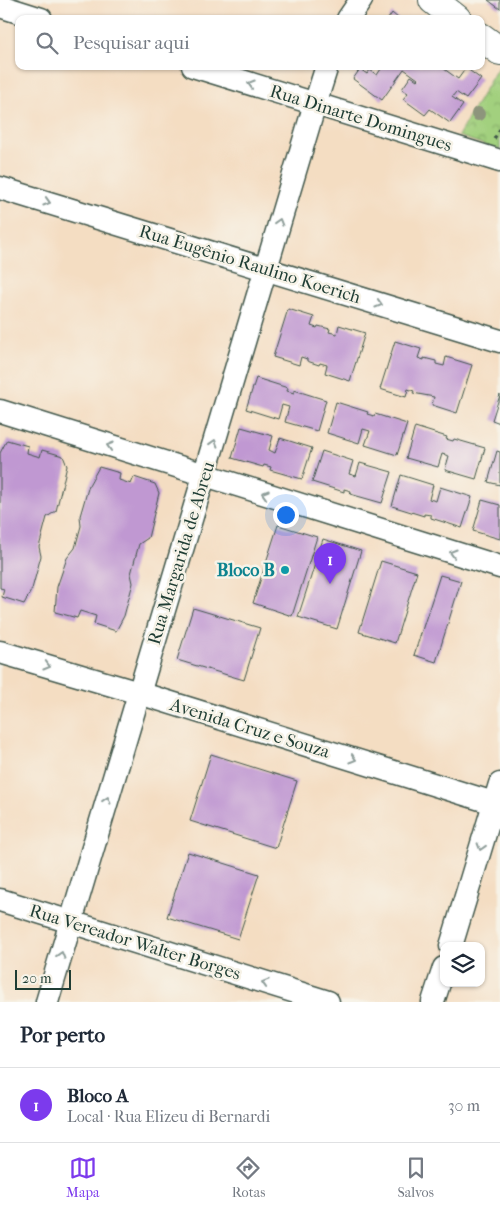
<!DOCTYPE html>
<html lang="pt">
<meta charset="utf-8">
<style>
:root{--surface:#fff;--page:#f2f2f3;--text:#1f2937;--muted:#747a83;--line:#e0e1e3;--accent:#7c3aed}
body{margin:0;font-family:"IM FELL French Canon",serif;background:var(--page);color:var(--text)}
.controls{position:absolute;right:15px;bottom:15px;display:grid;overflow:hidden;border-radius:10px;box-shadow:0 1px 4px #0004}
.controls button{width:45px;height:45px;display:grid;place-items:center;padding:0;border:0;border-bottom:1px solid var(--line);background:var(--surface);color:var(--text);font:25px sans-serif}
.scale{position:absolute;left:15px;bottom:12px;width:56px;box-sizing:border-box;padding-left:5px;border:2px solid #1f3d34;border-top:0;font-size:14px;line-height:18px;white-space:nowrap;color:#1f3d34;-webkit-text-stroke:4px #f7f3e8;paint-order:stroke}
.you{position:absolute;left:285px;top:514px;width:18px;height:18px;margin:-12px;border:4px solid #fff;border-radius:50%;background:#1a73e8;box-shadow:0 0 0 8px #1a73e833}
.badge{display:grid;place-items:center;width:32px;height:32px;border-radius:50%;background:var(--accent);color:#fff;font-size:16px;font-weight:700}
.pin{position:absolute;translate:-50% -41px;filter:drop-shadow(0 1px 2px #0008)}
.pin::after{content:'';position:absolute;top:26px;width:18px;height:15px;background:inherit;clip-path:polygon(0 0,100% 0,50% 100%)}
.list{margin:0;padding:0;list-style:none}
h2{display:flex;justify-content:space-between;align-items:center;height:65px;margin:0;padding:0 20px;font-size:21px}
h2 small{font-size:16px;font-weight:400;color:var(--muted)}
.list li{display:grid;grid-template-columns:32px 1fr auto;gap:15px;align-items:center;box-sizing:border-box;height:75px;padding:0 20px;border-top:1px solid var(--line)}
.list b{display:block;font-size:19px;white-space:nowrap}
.list p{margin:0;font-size:16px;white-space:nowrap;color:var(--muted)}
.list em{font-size:16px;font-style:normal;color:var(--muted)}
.icon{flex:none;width:28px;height:28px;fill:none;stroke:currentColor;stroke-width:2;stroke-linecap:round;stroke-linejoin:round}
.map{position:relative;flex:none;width:500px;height:1002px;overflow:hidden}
.search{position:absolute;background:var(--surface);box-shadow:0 1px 4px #0004;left:15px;right:15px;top:15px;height:55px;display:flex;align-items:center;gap:12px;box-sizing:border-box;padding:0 18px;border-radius:10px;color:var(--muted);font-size:19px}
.sheet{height:140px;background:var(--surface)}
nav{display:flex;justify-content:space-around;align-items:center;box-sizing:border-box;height:70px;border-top:1px solid var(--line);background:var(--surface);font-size:14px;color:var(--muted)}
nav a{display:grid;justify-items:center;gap:2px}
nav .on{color:var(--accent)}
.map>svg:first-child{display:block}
.park{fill:url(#park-crowns);stroke:#608659}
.building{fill:#c098d2}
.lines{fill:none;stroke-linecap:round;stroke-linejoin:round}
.street-casing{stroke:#3f5549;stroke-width:25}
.secondary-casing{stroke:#3f5549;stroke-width:30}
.path{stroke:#3f5549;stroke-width:3;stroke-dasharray:4 4;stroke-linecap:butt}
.street{stroke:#fff;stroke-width:22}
.secondary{stroke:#fff;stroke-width:28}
.tree{fill:#8d957c}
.oneway{stroke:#8f9e9a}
.culture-dot{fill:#0f9aa8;stroke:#f7f3e8;stroke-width:2}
.labels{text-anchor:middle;stroke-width:5;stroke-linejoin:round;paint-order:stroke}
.street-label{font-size:18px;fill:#1f3d34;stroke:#f7f3e8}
.culture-label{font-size:18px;font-weight:bold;fill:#0d838f;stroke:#f7f3e8;text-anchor:end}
</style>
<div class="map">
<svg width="500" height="1002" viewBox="0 0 500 1002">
<defs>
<pattern id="park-crowns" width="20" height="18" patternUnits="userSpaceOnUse" patternTransform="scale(1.25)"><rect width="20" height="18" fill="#a2d07e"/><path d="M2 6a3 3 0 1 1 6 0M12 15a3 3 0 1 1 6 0" fill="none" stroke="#83aa68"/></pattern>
</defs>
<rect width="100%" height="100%" fill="#f7f3e8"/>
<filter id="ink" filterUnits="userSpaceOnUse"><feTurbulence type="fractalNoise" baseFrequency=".02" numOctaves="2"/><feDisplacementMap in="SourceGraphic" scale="10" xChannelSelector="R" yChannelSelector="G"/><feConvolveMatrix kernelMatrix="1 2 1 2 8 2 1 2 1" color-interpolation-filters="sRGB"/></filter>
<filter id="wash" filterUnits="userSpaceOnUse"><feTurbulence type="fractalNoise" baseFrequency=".0096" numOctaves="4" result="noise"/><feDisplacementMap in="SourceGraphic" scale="20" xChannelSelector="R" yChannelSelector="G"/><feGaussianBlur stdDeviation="1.12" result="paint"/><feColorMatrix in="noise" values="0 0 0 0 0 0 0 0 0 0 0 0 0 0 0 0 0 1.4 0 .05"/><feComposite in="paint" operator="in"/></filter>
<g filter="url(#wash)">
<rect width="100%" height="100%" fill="#f4ddc2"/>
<polygon class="park" points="498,67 500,69 500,150 458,136"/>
<g id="blocks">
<g class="building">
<polygon points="488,0 500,0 500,9"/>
<polygon points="392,13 399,19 388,19"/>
<polygon points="383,66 440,66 458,79 466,68 481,79 466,99 456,92 452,97 463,105 450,123 430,109 425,115 403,99 408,93 402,89 411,76 417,80 418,79 404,69 382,100 353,79 360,69 367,74 370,70 377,75"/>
<polygon points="288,309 314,317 311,326 317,328 318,326 330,329 329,332 337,334 339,325 365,333 350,381 325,373 327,365 320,363 319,365 307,361 307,359 301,357 299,365 273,357"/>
<polygon points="395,341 421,349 418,358 424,360 424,358 436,361 436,364 444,366 446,357 472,365 457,413 432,405 434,397 413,393 414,391 408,389 406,397 380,389"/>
<polygon points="256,378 288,388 287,391 294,393 294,390 326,400 317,431 285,422 289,407 282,405 278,419 246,409"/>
<polygon points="500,395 500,423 492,420"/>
<polygon points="336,402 368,412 367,414 374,416 375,414 407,424 397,455 365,445 370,431 363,429 359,443 327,433"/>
<polygon points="241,427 273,436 269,450 275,453 280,438 312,448 302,479 270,470 271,467 264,465 263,467 232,458"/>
<polygon points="415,427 447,437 446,439 453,441 454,439 485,448 476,479 445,470 449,456 442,454 438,467 406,458"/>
<polygon points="7,440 28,446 27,453 40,457 42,450 63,456 67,466 56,511 47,517 39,547 41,556 32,589 24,604 2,597 4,589 0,588 0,453"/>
<polygon points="322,451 353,461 349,474 356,476 360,463 392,472 382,503 350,494 351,491 344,489 344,492 312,482"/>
<polygon points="497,451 500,452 500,485 488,482"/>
<polygon points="99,467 120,473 119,480 131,484 134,477 155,484 159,493 148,538 139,544 131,574 133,583 124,616 116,631 94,624 96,616 80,611 77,618 55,612 57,587 67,558 75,548 81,526 80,516 89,485"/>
<polygon points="401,475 433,485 429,499 436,501 440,487 472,497 462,528 431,518 431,515 424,514 424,516 392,506"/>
<polygon points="482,500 500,505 500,539 473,531"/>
<polygon points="278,525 317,537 292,616 253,603"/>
<polygon points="323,539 361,551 337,629 298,617"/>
<polygon points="381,561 417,572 395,643 359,632"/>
<polygon points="440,575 461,581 436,662 414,655"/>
<polygon points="193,608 260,628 244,680 177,660"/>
<polygon points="211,754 297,781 276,848 190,821"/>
<polygon points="188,852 259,874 238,939 167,917"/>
</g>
</g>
</g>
<g filter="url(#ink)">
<use href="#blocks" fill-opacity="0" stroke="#3f5549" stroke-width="1"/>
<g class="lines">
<g class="street-casing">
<g id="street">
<polyline points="0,6 41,19"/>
<polyline points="348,19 361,0"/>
<polyline points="193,66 500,161"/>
<polyline points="0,188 500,341"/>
<polyline points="0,411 500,567"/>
<polyline points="0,652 139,693 500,805"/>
<polyline points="0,900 328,1002"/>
<polyline points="451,946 500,784"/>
<polyline points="47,1002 315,104 327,66"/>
<polyline points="433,1002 444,968"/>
</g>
</g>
<g class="secondary-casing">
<g id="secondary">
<polyline points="433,0 457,19"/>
<polyline points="481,37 500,51"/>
</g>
</g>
<polyline class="path" points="494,139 500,129"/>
<use href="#street" class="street"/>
<use href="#secondary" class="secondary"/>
</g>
<circle class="tree" cx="478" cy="114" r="7"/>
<defs><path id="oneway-chevron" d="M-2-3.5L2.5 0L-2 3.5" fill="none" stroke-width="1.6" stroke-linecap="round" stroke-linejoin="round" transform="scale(1.25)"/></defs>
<g class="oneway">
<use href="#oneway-chevron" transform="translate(251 84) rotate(-163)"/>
<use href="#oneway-chevron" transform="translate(47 202) rotate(17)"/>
<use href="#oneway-chevron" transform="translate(279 222) rotate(-73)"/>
<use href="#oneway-chevron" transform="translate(379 304) rotate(17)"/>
<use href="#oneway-chevron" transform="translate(214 443) rotate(-73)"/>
<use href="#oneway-chevron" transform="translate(110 446) rotate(-163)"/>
<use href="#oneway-chevron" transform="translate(265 494) rotate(-163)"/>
<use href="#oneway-chevron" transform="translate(453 553) rotate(-163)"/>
<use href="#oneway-chevron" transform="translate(47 666) rotate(16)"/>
<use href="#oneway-chevron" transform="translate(353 759) rotate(17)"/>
<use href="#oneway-chevron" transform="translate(107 800) rotate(-73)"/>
<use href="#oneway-chevron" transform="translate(481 847) rotate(107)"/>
<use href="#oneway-chevron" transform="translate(61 955) rotate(-73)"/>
<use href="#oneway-chevron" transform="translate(265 983) rotate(-163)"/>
</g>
</g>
<circle class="culture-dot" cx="285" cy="570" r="5"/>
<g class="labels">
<g class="street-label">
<text transform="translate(361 118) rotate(17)" y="6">Rua Dinarte Domingues</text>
<text transform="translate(250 264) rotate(17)" y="6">Rua Eugênio Raulino Koerich</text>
<text transform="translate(181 553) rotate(-73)" y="6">Rua Margarida de Abreu</text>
<text transform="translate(250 728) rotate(17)" y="6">Avenida Cruz e Souza</text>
<text transform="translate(135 942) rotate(17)" y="6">Rua Vereador Walter Borges</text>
</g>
<g class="culture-label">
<text x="275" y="576">Bloco B</text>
</g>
</g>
</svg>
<div class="controls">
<button><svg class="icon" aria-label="layers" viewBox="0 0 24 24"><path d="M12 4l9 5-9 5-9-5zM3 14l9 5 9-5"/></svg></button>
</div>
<div class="scale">20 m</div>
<div class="you"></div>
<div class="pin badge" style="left:330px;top:584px">1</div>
<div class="search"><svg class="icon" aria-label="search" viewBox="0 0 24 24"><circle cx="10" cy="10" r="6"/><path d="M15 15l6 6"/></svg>Pesquisar aqui</div>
</div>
<section class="sheet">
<h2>Por perto<small></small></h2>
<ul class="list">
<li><span class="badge">1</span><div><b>Bloco A</b><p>Local · Rua Elizeu di Bernardi</p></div><em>30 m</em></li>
</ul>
</section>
<nav>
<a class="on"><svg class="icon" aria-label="map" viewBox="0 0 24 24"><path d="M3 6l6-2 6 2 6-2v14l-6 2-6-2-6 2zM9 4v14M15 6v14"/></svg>Mapa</a>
<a><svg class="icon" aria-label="directions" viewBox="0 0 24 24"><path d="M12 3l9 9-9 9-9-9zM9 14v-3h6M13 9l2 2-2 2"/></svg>Rotas</a>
<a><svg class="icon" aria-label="saved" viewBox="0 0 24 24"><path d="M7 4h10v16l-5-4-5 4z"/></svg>Salvos</a>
</nav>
